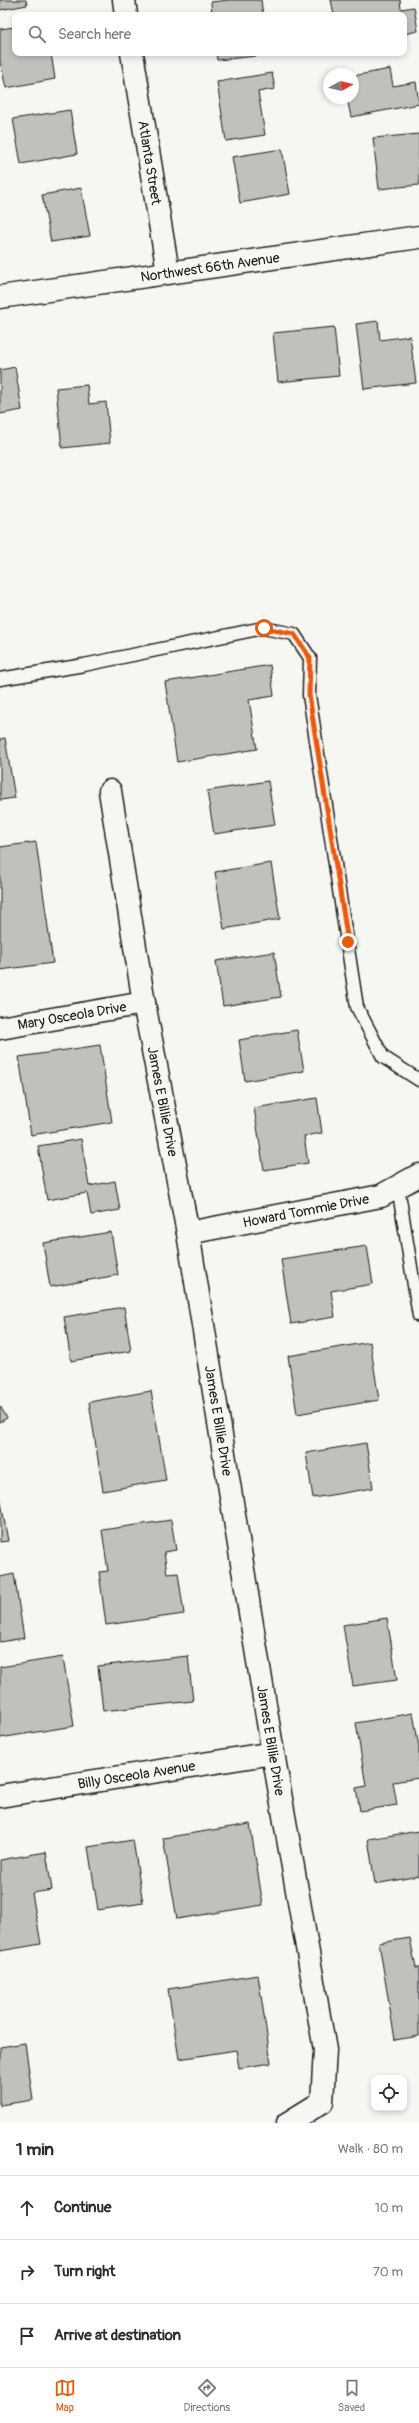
<!DOCTYPE html>
<meta charset="utf-8">
<style>
:root{--surface:#fff;--page:#f2f2f3;--text:#2b2b33;--muted:#7c7c81;--line:#e1e1e2;--accent:#ea580c}
body{margin:0;font-family:Pangolin,sans-serif;background:var(--page);color:var(--text)}
.controls{position:absolute;right:12px;bottom:12px;display:grid;overflow:hidden;border-radius:8px;box-shadow:0 2px 6px #0003}
.controls button{width:36px;height:36px;display:grid;place-items:center;padding:0;border:0;border-bottom:1px solid var(--line);background:var(--surface);color:var(--text);font:20px sans-serif}
.compass{position:absolute;left:323px;top:68px;width:36px;height:36px;border-radius:50%;background:var(--surface);box-shadow:0 2px 6px #0003;rotate:82deg}
.stop{position:absolute;width:12px;height:12px;margin:-9px;border:3px solid #ea580c;border-radius:50%;background:#fff}
.stop.end{background:#ea580c;border-color:#fff;box-shadow:0 1px 4px #0008}
.list{margin:0;padding:0;list-style:none}
h2{display:flex;justify-content:space-between;align-items:center;height:52px;margin:0;padding:0 16px;font-size:17px}
h2 small{font-size:13px;font-weight:400;color:var(--muted)}
.list li{display:grid;grid-template-columns:26px 1fr auto;gap:12px;align-items:center;box-sizing:border-box;height:64px;padding:0 16px;border-top:1px solid var(--line)}
.list b{display:block;font-size:15px;white-space:nowrap}
.list em{font-size:13px;font-style:normal;color:var(--muted)}
.icon{flex:none;width:22px;height:22px;fill:none;stroke:currentColor;stroke-width:2;stroke-linecap:round;stroke-linejoin:round}
.map{position:relative;flex:none;width:419px;height:2123px;overflow:hidden}
.search{position:absolute;background:var(--surface);box-shadow:0 2px 6px #0003;left:12px;right:12px;top:12px;height:44px;display:flex;align-items:center;gap:10px;box-sizing:border-box;padding:0 14px;border-radius:8px;color:var(--muted);font-size:15px}
.sheet{height:244px;background:var(--surface)}
nav{display:flex;justify-content:space-around;align-items:center;box-sizing:border-box;height:56px;border-top:1px solid var(--line);background:var(--surface);font-size:11px;color:var(--muted)}
nav a{display:grid;justify-items:center;gap:2px}
nav .on{color:var(--accent)}
.map>svg:first-child{display:block}
.building{fill:#c0c0bd;stroke:#1c1c1c}
.lines{fill:none;stroke-linecap:round;stroke-linejoin:round}
.lane-casing{stroke:#1c1c1c;stroke-width:15}
.street-casing{stroke:#1c1c1c;stroke-width:25}
.secondary-casing{stroke:#1c1c1c;stroke-width:25}
.lane{stroke:#f6f6f2;stroke-width:12}
.street{stroke:#f6f6f2;stroke-width:22}
.secondary{stroke:#f6f6f2;stroke-width:22}
.route{stroke:#ea580c;stroke-width:5}
.labels{text-anchor:middle;stroke-width:3.5;stroke-linejoin:round;paint-order:stroke}
.street-label{font-size:14px;fill:#1c1c1c;stroke:#f6f6f2}
</style>
<div class="map">
<svg width="419" height="2123" viewBox="0 0 419 2123">
<rect width="100%" height="100%" fill="#f6f6f2"/>
<filter id="ink" filterUnits="userSpaceOnUse"><feTurbulence type="fractalNoise" baseFrequency=".025" numOctaves="2"/><feDisplacementMap in="SourceGraphic" scale="8" xChannelSelector="R" yChannelSelector="G"/><feConvolveMatrix kernelMatrix="1 2 1 2 8 2 1 2 1" color-interpolation-filters="sRGB"/></filter>
<g filter="url(#ink)">
<g class="building">
<polygon points="0,0 26,0 27,5 0,10"/>
<polygon points="229,0 261,0 263,15 212,15 211,2"/>
<polygon points="331,0 400,0 401,9 414,7 418,31 404,34 404,15 334,15"/>
<polygon points="15,27 15,53 51,53 55,79 6,88 0,62 0,29"/>
<polygon points="216,53 257,53 257,56 217,60"/>
<polygon points="390,69 393,86 416,82 419,104 351,117 347,98 353,98 353,76"/>
<polygon points="272,73 275,89 258,92 265,135 226,141 217,82"/>
<polygon points="70,110 77,154 21,164 13,119"/>
<polygon points="419,134 419,185 379,189 373,138"/>
<polygon points="282,149 290,194 240,203 232,157"/>
<polygon points="81,188 90,236 51,242 42,195"/>
<polygon points="378,321 380,340 410,336 416,383 364,389 356,324"/>
<polygon points="334,327 339,376 278,382 273,333"/>
<polygon points="15,367 22,410 0,414 0,370"/>
<polygon points="87,385 89,404 106,402 110,443 62,448 56,388"/>
<polygon points="270,665 274,696 249,700 257,749 177,762 165,682"/>
<polygon points="5,738 15,798 0,800 0,739"/>
<polygon points="268,781 275,825 214,834 207,791"/>
<polygon points="36,842 53,963 0,970 0,847"/>
<polygon points="271,863 280,919 224,929 215,872"/>
<polygon points="274,952 281,997 223,1006 216,961"/>
<polygon points="297,1030 304,1071 245,1081 239,1040"/>
<polygon points="100,1045 112,1122 31,1135 19,1057"/>
<polygon points="317,1098 322,1133 304,1136 308,1163 264,1170 254,1108"/>
<polygon points="81,1139 89,1186 115,1181 120,1210 91,1215 87,1193 47,1200 38,1146"/>
<polygon points="111,1232 118,1275 50,1287 43,1243"/>
<polygon points="367,1246 373,1284 331,1291 335,1317 291,1324 281,1259"/>
<polygon points="124,1307 131,1351 71,1361 64,1317"/>
<polygon points="370,1342 379,1400 297,1414 288,1356"/>
<polygon points="151,1391 166,1480 103,1491 89,1402"/>
<polygon points="0,1406 7,1418 0,1422"/>
<polygon points="366,1443 373,1488 313,1498 306,1453"/>
<polygon points="0,1496 8,1541 0,1542"/>
<polygon points="171,1520 176,1550 164,1552 167,1574 178,1573 184,1614 106,1625 99,1572 108,1571 102,1530"/>
<polygon points="14,1574 24,1638 0,1642 0,1577"/>
<polygon points="387,1618 397,1680 353,1686 343,1625"/>
<polygon points="188,1656 193,1701 103,1711 98,1666"/>
<polygon points="63,1657 74,1726 0,1738 0,1667"/>
<polygon points="413,1713 419,1747 419,1778 393,1782 397,1805 360,1811 356,1788 366,1786 356,1723"/>
<polygon points="250,1824 263,1905 177,1919 163,1838"/>
<polygon points="419,1831 419,1876 375,1884 368,1839"/>
<polygon points="133,1840 143,1903 98,1910 88,1847"/>
<polygon points="46,1852 52,1890 32,1893 41,1944 0,1951 0,1860"/>
<polygon points="410,1938 416,1968 419,1968 419,2036 395,2040 379,1943"/>
<polygon points="258,1975 271,2063 239,2068 236,2050 179,2059 168,1989"/>
<polygon points="25,2043 33,2100 0,2105 0,2047"/>
</g>
<g class="lines">
<g class="lane-casing">
<g id="lane">
<polyline points="0,679 84,665 263,628 294,634 310,658 309,695 357,1007 383,1057 419,1080"/>
<polyline points="398,1187 419,1316"/>
</g>
</g>
<g class="street-casing">
<g id="street">
<polyline points="124,0 126,15"/>
<path id="s1" d="M132 53 168 272"/>
<path id="s2" d="M110 791 144 1003 188 1233 273 1753 325 2050 322 2102 288 2123"/>
<path id="s3" d="M0 1028 144 1003"/>
<path id="s4" d="M188 1233 381 1196 419 1175"/>
<path id="s5" d="M0 1796 273 1753"/>
</g>
</g>
<g class="secondary-casing">
<g id="secondary">
<path id="s6" d="M0 297 419 237"/>
</g>
</g>
<use href="#lane" class="lane"/>
<use href="#street" class="street"/>
<use href="#secondary" class="secondary"/>
</g>
</g>
<g class="lines" filter="url(#ink)">
<polyline class="route" points="264,628 294,634 310,658 309,695 348,942"/>
</g>
<g class="labels">
<g class="street-label">
<text dy="5" stroke="none"><textPath href="#s1" startOffset="111">Atlanta Street</textPath></text>
<text dy="5" stroke="none"><textPath href="#s6" startOffset="212">Northwest 66th Avenue</textPath></text>
<text dy="5" stroke="none"><textPath href="#s3" startOffset="73">Mary Osceola Drive</textPath></text>
<text dy="5" stroke="none"><textPath href="#s2" startOffset="315">James E Billie Drive</textPath></text>
<text dy="5" stroke="none"><textPath href="#s4" startOffset="120">Howard Tommie Drive</textPath></text>
<text dy="5" stroke="none"><textPath href="#s2" startOffset="639">James E Billie Drive</textPath></text>
<text dy="5" stroke="none"><textPath href="#s2" startOffset="963">James E Billie Drive</textPath></text>
<text dy="5" stroke="none"><textPath href="#s5" startOffset="138">Billy Osceola Avenue</textPath></text>
</g>
</g>
</svg>
<div class="controls">
<button><svg class="icon" aria-label="locate" viewBox="0 0 24 24"><circle cx="12" cy="12" r="6"/><path d="M12 2v4M12 18v4M2 12h4M18 12h4"/></svg></button>
</div>
<svg class="compass" viewBox="-18 -18 36 36"><path d="M0-13l5 13h-10z" fill="#e53935"/><path d="M0 13l5-13h-10z" fill="#7c7c81"/></svg>
<div class="stop" style="left:264px;top:628px"></div>
<div class="stop end" style="left:348px;top:942px"></div>
<div class="search"><svg class="icon" aria-label="search" viewBox="0 0 24 24"><circle cx="10" cy="10" r="6"/><path d="M15 15l6 6"/></svg>Search here</div>
</div>
<section class="sheet">
<h2>1 min<small>Walk · 80 m</small></h2>
<ul class="list">
<li><svg class="icon" aria-label="ahead" viewBox="0 0 24 24"><path d="M12 20V5M6 11l6-6 6 6"/></svg><div><b>Continue</b></div><em>10 m</em></li>
<li><svg class="icon" aria-label="right" viewBox="0 0 24 24"><path d="M7 20v-9h11M14 6l5 5-5 5"/></svg><div><b>Turn right</b></div><em>70 m</em></li>
<li><svg class="icon" aria-label="arrive" viewBox="0 0 24 24"><path d="M6 21V4h12l-3 4 3 4H6"/></svg><div><b>Arrive at destination</b></div></li>
</ul>
</section>
<nav>
<a class="on"><svg class="icon" aria-label="map" viewBox="0 0 24 24"><path d="M3 6l6-2 6 2 6-2v14l-6 2-6-2-6 2zM9 4v14M15 6v14"/></svg>Map</a>
<a><svg class="icon" aria-label="directions" viewBox="0 0 24 24"><path d="M12 3l9 9-9 9-9-9zM9 14v-3h6M13 9l2 2-2 2"/></svg>Directions</a>
<a><svg class="icon" aria-label="saved" viewBox="0 0 24 24"><path d="M7 4h10v16l-5-4-5 4z"/></svg>Saved</a>
</nav>
